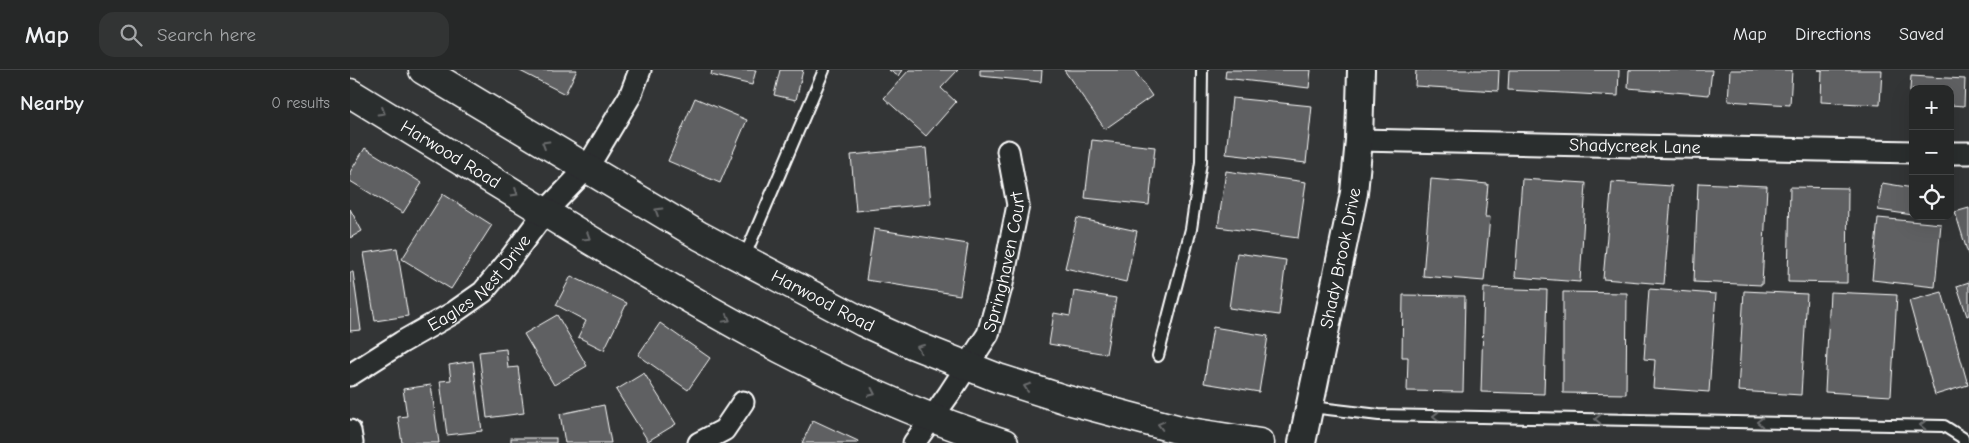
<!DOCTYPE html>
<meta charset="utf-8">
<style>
:root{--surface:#262828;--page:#323434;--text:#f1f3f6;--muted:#a4a6a8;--line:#424445}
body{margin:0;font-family:"Comic Neue",sans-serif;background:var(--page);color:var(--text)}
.controls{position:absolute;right:15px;top:15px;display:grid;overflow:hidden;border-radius:10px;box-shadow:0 5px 20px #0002}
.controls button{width:45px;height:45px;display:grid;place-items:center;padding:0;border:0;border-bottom:1px solid var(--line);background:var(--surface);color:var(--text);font:25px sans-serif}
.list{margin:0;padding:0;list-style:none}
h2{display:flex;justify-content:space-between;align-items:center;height:65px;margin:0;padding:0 20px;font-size:21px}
h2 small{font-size:16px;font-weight:400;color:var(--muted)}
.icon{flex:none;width:28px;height:28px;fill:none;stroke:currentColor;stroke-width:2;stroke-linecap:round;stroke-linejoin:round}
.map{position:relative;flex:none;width:1619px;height:373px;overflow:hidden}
header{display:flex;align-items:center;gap:30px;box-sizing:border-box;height:70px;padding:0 25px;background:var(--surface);border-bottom:1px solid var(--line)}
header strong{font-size:24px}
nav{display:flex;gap:28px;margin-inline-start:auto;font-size:18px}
.search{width:350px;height:45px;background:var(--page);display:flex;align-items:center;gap:12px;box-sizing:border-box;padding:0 18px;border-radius:15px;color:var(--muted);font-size:19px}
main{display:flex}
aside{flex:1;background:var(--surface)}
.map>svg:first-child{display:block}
.building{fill:#5f6162;stroke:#fff}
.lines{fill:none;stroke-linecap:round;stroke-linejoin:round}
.service-casing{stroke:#fff;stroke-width:14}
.minor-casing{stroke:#fff;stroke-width:25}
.tertiary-casing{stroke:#fff;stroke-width:30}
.secondary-casing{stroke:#fff;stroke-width:31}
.service{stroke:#2a2d2e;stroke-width:10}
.minor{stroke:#2a2d2e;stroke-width:21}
.tertiary{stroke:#2a2d2e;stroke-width:26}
.secondary{stroke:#2a2d2e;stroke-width:28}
.oneway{stroke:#6a6c6d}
.labels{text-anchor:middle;stroke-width:4;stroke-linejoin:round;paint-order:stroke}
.street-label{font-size:18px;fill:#fff;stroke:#2a2d2e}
</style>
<header>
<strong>Map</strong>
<div class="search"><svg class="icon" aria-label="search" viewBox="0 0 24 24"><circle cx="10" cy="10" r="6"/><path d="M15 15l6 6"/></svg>Search here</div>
<nav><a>Map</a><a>Directions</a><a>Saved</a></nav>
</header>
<main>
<aside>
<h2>Nearby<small>0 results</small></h2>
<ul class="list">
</ul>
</aside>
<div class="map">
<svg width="1619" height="373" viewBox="0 0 1619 373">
<rect width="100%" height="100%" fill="#333536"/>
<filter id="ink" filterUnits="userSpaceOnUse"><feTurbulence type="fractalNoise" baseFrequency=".02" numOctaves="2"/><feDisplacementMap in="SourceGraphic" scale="10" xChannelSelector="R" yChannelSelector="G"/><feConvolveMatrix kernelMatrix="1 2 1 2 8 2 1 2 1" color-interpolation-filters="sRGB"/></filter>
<g filter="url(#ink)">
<g class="building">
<polygon points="168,0 227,0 215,24"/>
<polygon points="362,0 406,0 402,15 361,5"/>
<polygon points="430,0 453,0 446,30 424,25"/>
<polygon points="539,0 552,0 548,6"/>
<polygon points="559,0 608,0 591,18 606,32 576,66 534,28"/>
<polygon points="630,0 692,0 691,12 630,6"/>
<polygon points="714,0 784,0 802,26 755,59"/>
<polygon points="876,0 961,0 959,18 875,8"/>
<polygon points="1066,0 1149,0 1148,21 1065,16"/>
<polygon points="1159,0 1269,0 1268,26 1158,20"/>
<polygon points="1279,0 1362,0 1359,25 1278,18"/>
<polygon points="1380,0 1442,0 1440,35 1378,31"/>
<polygon points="1468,0 1532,0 1530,35 1471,32 1472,0"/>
<polygon points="1561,6 1615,9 1614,36 1600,35 1600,19 1563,19 1563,33 1559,33"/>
<polygon points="345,28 397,50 370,113 318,91"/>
<polygon points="882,28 962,36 956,93 876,84"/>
<polygon points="742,70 805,77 799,135 735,128"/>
<polygon points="15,78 72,113 53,143 0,111 0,102"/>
<polygon points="576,78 581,134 506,141 501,85"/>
<polygon points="876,101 956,112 948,168 868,157"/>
<polygon points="1081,109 1138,114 1135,147 1140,147 1134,211 1073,206"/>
<polygon points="1172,109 1236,113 1230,212 1165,207"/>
<polygon points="1262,112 1322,116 1314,214 1253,209"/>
<polygon points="1348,113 1417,116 1412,215 1344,212"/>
<polygon points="1532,113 1563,118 1563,145 1528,140"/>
<polygon points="1440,117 1498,118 1497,213 1438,212"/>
<polygon points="93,124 142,155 101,219 52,189"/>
<polygon points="1619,138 1619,187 1605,142"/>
<polygon points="0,139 12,161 0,168"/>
<polygon points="727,148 787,161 776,212 715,198"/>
<polygon points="1528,148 1591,154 1585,217 1522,210"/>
<polygon points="524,159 618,174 610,225 516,210"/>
<polygon points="47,178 58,246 25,251 14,183"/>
<polygon points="887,183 936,190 929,245 879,238"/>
<polygon points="0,202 3,202 11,260 0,261"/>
<polygon points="221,206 277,233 254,280 228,267 236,251 206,235"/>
<polygon points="1619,212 1619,245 1617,246 1607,216"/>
<polygon points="1134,218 1197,220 1194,324 1131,322"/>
<polygon points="1299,219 1366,224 1359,322 1303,318 1305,290 1294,289"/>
<polygon points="724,221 766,228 756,284 699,274 704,243 720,246"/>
<polygon points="1394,221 1457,224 1451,325 1388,321"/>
<polygon points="1213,222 1277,223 1276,324 1213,323"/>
<polygon points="1480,222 1547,225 1541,326 1475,322"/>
<polygon points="1592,222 1618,315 1585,325 1559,231"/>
<polygon points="1053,225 1115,226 1113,322 1057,321 1058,287 1052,287"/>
<polygon points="207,245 237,296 204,315 174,264"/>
<polygon points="310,253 360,288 338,320 288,285"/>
<polygon points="863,257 918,266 909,322 854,313"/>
<polygon points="156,279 158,298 168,297 174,343 137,348 129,282"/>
<polygon points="123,291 132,361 97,365 90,311 101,310 99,295"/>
<polygon points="294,303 326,354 298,371 266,320"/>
<polygon points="81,315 89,373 52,373 48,347 57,346 53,319"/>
<polygon points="254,335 261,373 215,373 210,344"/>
<polygon points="463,350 508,371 507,373 452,373"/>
<rect x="161" y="368" width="45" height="5"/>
</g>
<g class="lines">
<g class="service-casing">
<g id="service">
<polyline points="394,188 474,0"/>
<polyline points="808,286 841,159 851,92 852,0"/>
<polyline points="961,337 1029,345 1594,356 1613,368 1614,373"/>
</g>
</g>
<g class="minor-casing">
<g id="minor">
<path id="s1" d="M1009 70 1563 82"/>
<polyline points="1600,83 1619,83"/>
<path id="s2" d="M0 305 52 272 103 243 133 222 157 193 195 142 237 98 280 26 290 0"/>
<polyline points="0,361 2,373"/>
<polyline points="349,373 374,360 393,332"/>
<path id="s3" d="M564 373 599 324 638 264 652 214 668 135 658 81"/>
</g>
</g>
<g class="tertiary-casing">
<g id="tertiary">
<path id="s4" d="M952 373 1004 123 1009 70 1011 0"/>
</g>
</g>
<g class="secondary-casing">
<g id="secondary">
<path id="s5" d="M73 0 350 166 513 252 564 275 648 308 714 329 834 361 910 373"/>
<path id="s6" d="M0 23C73 67 146 112 219 157 357 241 499 325 654 373"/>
</g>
</g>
<use href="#service" class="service"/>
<use href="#minor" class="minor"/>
<use href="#tertiary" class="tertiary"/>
<use href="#secondary" class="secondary"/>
</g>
<defs><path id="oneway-chevron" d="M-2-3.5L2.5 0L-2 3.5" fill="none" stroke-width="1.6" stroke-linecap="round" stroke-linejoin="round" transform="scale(1.25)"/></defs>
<g class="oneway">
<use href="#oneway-chevron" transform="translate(32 42) rotate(31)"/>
<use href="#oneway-chevron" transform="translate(195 74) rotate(-149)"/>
<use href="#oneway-chevron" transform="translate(165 123) rotate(31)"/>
<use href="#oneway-chevron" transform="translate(308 141) rotate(-149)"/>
<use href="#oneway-chevron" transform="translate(237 167) rotate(32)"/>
<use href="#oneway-chevron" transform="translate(377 249) rotate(29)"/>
<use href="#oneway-chevron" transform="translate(570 278) rotate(-157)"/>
<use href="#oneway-chevron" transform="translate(677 317) rotate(-162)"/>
<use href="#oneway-chevron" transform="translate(522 323) rotate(25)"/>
<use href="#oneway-chevron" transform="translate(1086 346) rotate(-179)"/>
<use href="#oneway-chevron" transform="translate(1248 349) rotate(-179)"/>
<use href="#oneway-chevron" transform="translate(1410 352) rotate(-179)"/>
<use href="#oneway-chevron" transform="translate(811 355) rotate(-165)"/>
<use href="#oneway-chevron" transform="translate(1573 355) rotate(-179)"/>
</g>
</g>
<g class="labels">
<g class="street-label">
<text dy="6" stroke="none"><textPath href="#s1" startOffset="276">Shadycreek Lane</textPath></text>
<text dy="6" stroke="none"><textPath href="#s6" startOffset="118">Harwood Road</textPath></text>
<text dy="6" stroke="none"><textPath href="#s4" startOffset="189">Shady Brook Drive</textPath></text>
<text dy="6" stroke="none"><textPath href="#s3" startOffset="206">Springhaven Court</textPath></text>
<text dy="6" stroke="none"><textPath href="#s2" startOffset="160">Eagles Nest Drive</textPath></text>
<text dy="6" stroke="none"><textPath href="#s5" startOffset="462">Harwood Road</textPath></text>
</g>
</g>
</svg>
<div class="controls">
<button>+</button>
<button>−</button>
<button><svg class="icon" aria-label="locate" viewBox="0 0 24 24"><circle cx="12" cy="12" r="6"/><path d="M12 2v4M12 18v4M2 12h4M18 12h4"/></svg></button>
</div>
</div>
</main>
